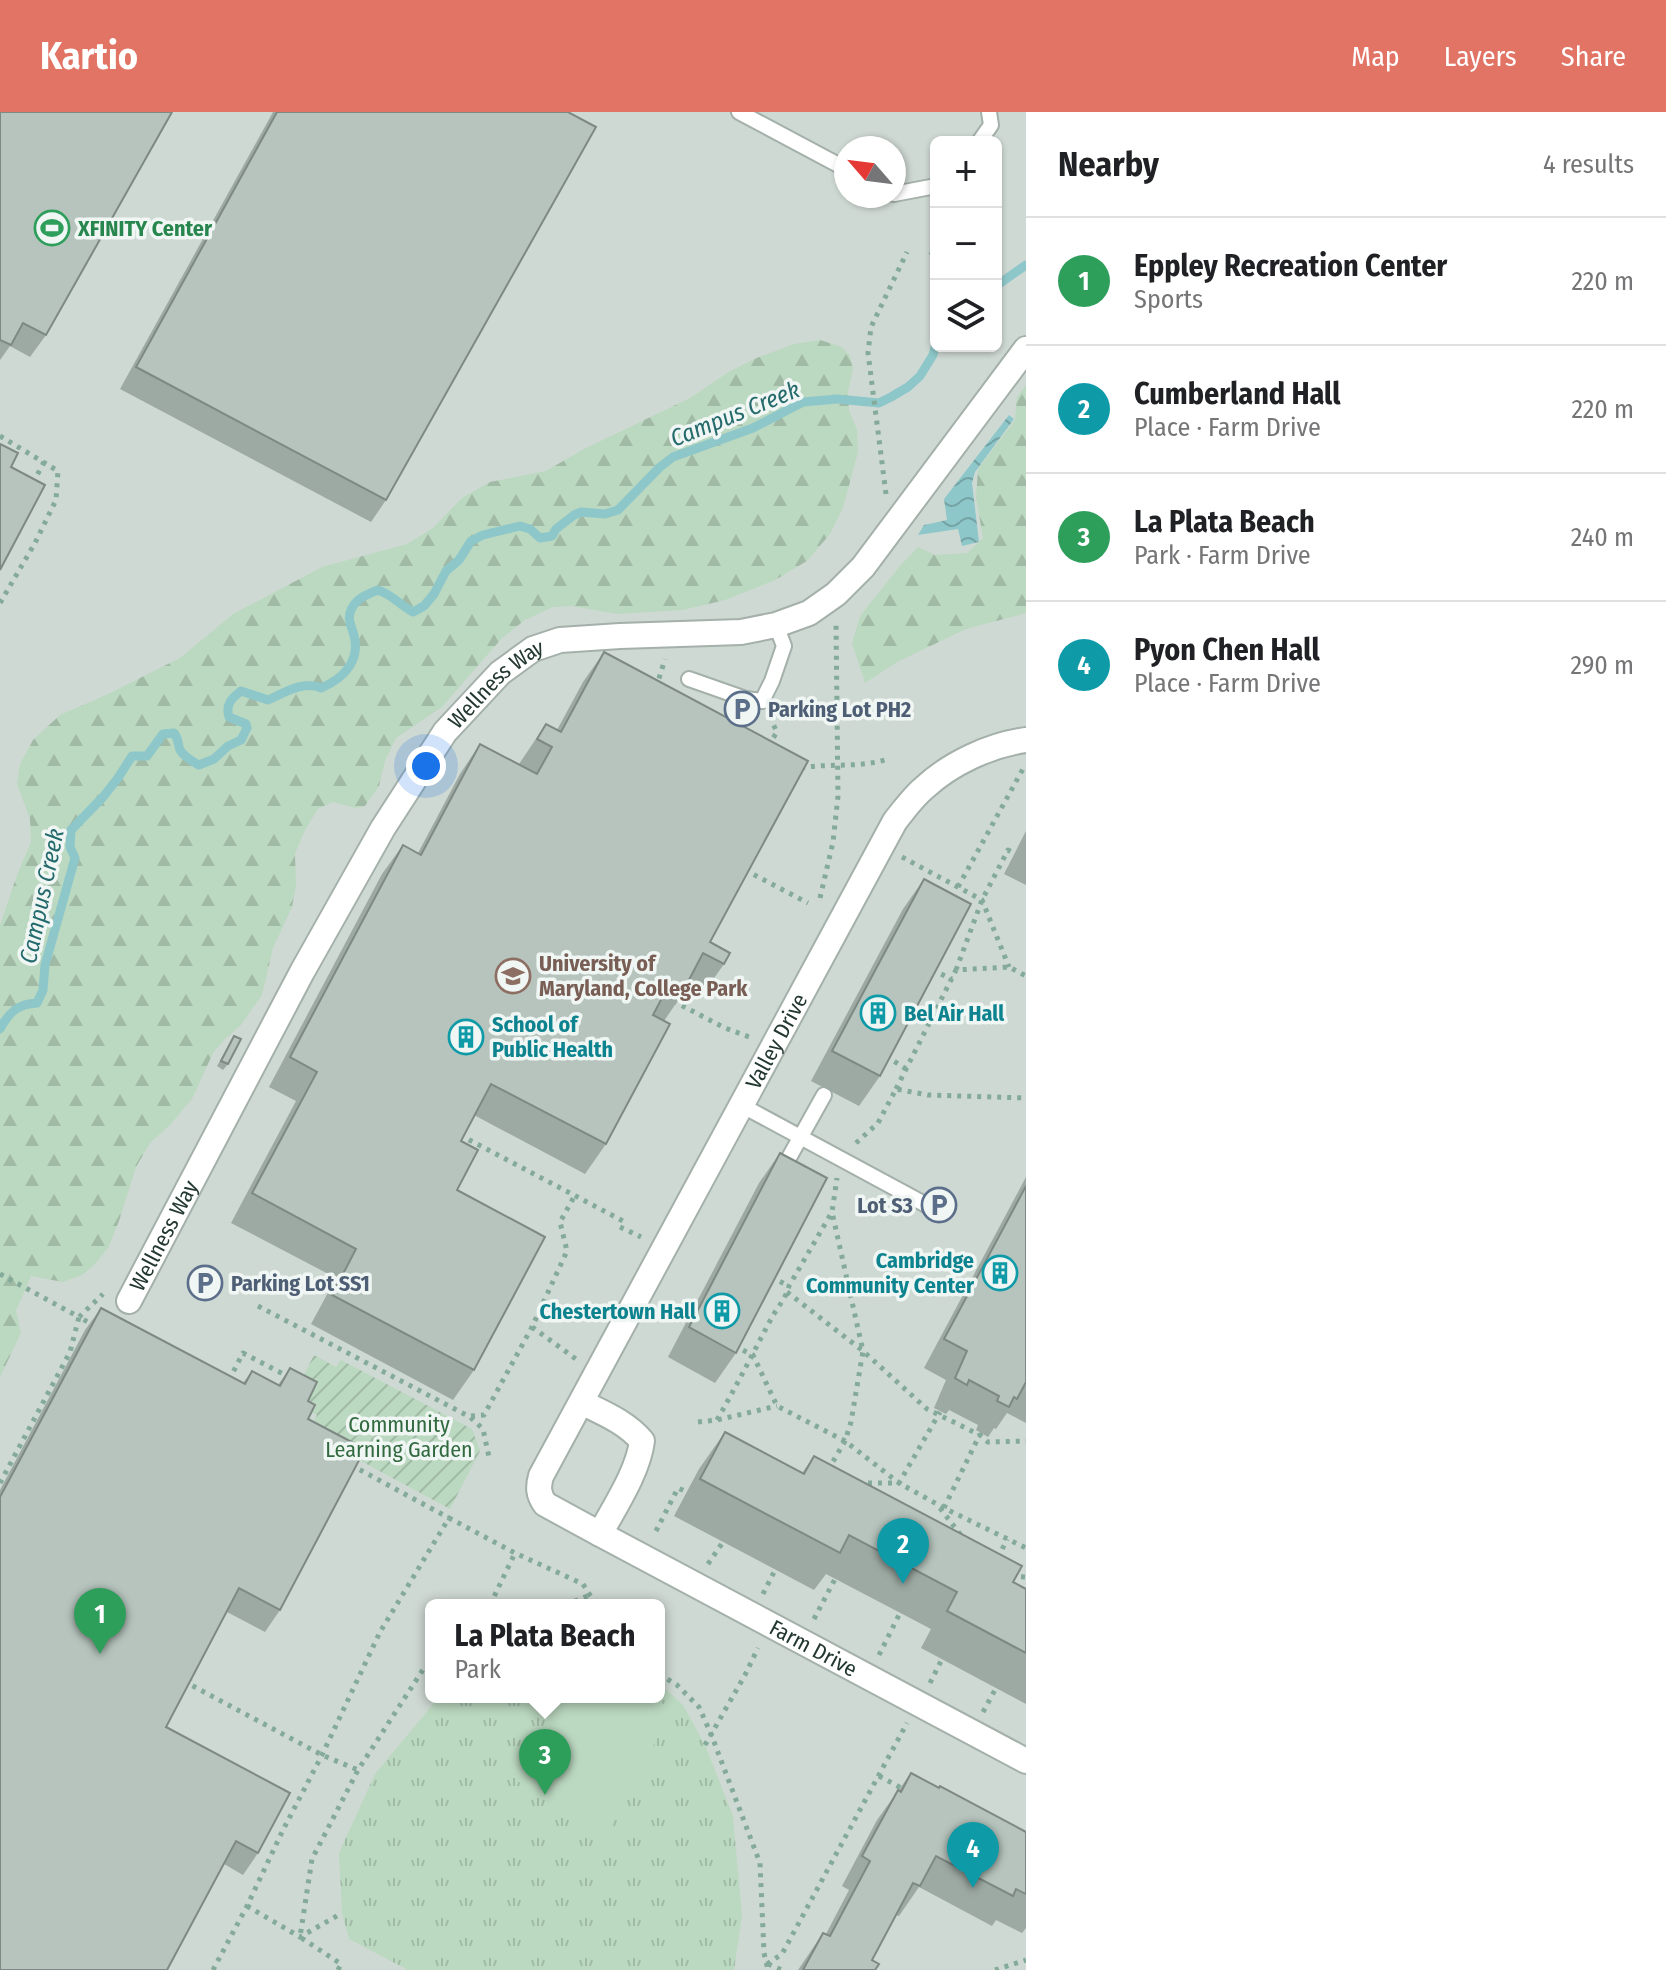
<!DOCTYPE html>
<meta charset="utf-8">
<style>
:root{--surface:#fff;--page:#f6f6f6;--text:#202124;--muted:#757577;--line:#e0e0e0;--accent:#e27465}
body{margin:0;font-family:"Fira Sans Condensed",sans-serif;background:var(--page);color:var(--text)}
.controls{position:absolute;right:24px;top:24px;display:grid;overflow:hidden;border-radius:12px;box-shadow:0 2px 6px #0004}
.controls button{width:72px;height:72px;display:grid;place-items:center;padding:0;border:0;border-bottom:2px solid var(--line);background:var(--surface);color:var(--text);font:40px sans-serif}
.compass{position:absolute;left:834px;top:24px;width:72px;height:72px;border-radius:50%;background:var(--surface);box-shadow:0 2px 6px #0004;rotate:298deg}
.you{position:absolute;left:426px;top:654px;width:28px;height:28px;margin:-20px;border:6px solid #fff;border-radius:50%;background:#1a73e8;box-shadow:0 0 0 12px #1a73e833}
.badge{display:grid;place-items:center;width:52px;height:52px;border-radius:50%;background:var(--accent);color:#fff;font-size:26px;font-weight:700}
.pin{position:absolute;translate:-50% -66px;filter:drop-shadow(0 2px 4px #0008)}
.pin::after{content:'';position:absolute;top:42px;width:28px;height:24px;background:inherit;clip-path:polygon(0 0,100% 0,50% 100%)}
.popup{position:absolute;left:425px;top:1487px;width:240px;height:104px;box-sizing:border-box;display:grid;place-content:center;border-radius:12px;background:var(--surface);filter:drop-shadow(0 2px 6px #0005);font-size:26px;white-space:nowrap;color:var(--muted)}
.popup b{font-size:30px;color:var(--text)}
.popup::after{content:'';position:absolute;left:50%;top:100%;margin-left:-16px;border:16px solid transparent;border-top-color:var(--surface)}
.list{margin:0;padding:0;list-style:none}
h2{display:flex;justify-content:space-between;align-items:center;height:104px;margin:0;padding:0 32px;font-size:34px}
h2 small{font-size:26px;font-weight:400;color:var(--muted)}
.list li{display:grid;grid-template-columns:52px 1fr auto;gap:24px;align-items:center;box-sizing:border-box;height:128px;padding:0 32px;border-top:2px solid var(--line)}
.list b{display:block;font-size:30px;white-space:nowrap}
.list p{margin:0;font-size:26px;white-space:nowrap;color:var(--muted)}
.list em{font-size:26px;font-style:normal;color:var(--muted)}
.icon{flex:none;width:44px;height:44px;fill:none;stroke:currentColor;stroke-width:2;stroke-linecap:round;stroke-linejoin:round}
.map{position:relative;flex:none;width:1026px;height:1858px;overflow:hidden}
header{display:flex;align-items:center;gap:48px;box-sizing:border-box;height:112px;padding:0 40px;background:var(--accent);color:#fff}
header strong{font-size:38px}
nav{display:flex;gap:44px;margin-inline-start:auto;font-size:28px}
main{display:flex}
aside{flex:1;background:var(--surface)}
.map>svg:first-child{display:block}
.built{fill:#cfd9d3;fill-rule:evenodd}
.grass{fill:url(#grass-tufts)}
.forest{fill:url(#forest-firs)}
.garden{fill:url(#garden-furrows)}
.pitch{fill:#bbd8c0}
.water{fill:url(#water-waves)}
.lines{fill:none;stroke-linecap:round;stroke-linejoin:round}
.stream{stroke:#8ec7c9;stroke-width:9}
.service-casing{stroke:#a4b0aa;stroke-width:18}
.minor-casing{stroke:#a4b0aa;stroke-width:28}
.path{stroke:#84aa99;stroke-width:5;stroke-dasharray:4 6;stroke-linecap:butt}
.service{stroke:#fff;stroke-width:14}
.minor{stroke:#fff;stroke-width:24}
.wall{fill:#9da9a3}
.building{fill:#b6c4bd;stroke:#7f8984;stroke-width:2}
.labels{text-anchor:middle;stroke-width:7;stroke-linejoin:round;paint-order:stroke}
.leisure-label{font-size:22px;font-weight:bold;fill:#27864d;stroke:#f0f6f3;text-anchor:start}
.street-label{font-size:22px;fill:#233830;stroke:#f0f6f3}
.service-label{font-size:22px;font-weight:bold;fill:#4e5e75;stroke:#f0f6f3;text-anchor:start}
.education-label{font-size:22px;font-weight:bold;fill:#785e54;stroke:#f0f6f3;text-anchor:start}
.culture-label{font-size:22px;font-weight:bold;fill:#0d838f;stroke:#f0f6f3;text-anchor:start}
.park-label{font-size:22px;fill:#326a40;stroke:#f0f6f3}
.water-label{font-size:24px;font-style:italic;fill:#246a6d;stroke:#f0f6f3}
</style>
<header>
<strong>Kartio</strong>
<nav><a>Map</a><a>Layers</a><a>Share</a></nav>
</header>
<main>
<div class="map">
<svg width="1026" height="1858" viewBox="0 0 1026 1858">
<defs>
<pattern id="grass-tufts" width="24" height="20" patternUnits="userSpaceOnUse" patternTransform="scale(2)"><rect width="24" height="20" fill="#bbd8c0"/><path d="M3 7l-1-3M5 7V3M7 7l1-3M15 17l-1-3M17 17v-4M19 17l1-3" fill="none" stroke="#a0baa5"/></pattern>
<pattern id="forest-firs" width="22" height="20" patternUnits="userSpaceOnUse" patternTransform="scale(2)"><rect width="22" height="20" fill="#bbd8c0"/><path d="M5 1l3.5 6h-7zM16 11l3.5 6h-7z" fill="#a0baa5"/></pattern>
<pattern id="garden-furrows" width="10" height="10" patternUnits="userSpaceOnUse" patternTransform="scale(2)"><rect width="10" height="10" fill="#bbd8c0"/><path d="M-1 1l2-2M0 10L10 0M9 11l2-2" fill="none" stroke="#a0baa5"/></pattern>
<pattern id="water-waves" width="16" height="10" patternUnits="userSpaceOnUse" patternTransform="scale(2)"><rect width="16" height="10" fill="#8ec7c9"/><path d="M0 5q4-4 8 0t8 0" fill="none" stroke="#74a3a4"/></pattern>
</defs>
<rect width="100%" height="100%" fill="#e0e9e4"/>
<path class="built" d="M0 0H1026V1858H0ZM936 30H996V234H936ZM846 36H894V84H846ZM431 1493H659V1585H431Z"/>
<polygon class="grass" points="659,1571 683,1593 705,1633 733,1704 742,1804 734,1858 408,1858 349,1827 342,1801 339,1741 375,1662 439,1585 659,1585"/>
<g class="forest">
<polygon points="820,228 842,235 850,244 853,257 848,280 849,299 857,317 858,340 843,396 830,422 807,449 775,468 725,488 683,498 617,502 572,494 553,495 525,508 502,526 442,595 396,626 385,649 379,674 365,694 356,696 333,690 318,697 305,718 295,742 296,773 292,795 273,836 262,883 241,913 225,927 213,941 192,987 170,1013 150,1031 136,1055 119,1109 108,1136 94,1153 82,1163 63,1170 31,1164 16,1199 21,1221 0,1265 0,813 17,763 31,730 30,707 17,672 20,652 33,628 60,603 106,583 180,546 233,502 322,455 407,432 433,416 462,386 490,370 546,359 582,338 690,286 727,261 754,247 794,232"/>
<polygon points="1026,273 1026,501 966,517 897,550 865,571 852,531 860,504 899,455 918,435 935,443 967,441 983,426 976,385 978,357 1015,308 1017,285"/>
</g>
<polygon class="garden" points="314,1243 336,1255 341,1248 472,1317 480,1339 450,1397 309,1321 317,1303 302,1295 292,1286"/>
<polygon class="pitch" points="559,1585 650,1585 673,1597 609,1718 515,1668"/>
<polygon class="water" points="1009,303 1014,307 975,360 972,371 979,430 962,434 958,417 918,423 924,413 947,408 944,387"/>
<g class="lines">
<g class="stream">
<polyline points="996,174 1026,153"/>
<path d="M0 917C9 900 18 892 37 891L43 878 45 853 75 746 70 735 71 718 103 685 118 666 132 644H147L163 622 174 621C179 627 177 630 180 638 184 645 192 649 199 653L214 647 228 634 241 628 247 616 246 612 229 605C225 592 232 586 241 579L268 588C284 581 304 568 321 576 345 566 362 547 353 520 350 511 347 505 352 496 357 486 368 482 378 478 393 483 398 492 413 500L424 494 434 482 446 459 459 448 471 429 483 423 520 414 530 417 540 426 552 424 556 417 574 403 581 400 605 402 618 398 660 355 673 345 753 316 803 290 837 287 879 291 891 285 908 275 920 264 933 243 936 232"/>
</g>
<g class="service-casing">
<g id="service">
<polyline points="739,0 846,57"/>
<polyline points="979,30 991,13 989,0"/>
<polyline points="894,82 936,74"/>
<polyline points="689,567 746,587 762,589 772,569 784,534 776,513"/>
<polyline points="741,993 943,1102"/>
<polyline points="781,1060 824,983"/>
</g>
</g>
<g class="minor-casing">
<g id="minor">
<path id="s1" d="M129 1189 302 860 383 716 445 620 500 561 533 537 560 528 620 524 741 520 776 513 809 501 836 482 863 455 1026 237"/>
<path id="s2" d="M581 1290C603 1301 626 1310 642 1329 638 1360 615 1394 600 1422L545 1392C538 1382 538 1375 541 1364L895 709C904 698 913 685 924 676 951 651 990 633 1026 628"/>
<path id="s3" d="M600 1422 1026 1649"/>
</g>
</g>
<g class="path">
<polyline points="931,143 936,133"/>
<polyline points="0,324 58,359 56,388 35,431 0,491"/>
<polyline points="33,371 44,350"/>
<polyline points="886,382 868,241 871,215 907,140"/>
<polyline points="656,576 665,547"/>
<polyline points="768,634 777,620 771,608"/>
<path d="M801 656C829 651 857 656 885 648"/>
<polyline points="902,745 982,788 1009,855"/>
<polyline points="745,758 808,791"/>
<polyline points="958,775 1024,655"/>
<polyline points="820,786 833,730 838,684 836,512"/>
<polyline points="932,858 952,867"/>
<polyline points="956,858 982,788 1008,738 1015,742"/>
<polyline points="673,889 725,916 752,926"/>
<polyline points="886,944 906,957"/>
<polyline points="896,977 956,858 1009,855 1026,864"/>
<polyline points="460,1023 623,1109"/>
<polyline points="856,1031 878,1011 896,977 928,983 1026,986"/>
<polyline points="620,1115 641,1125"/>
<polyline points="0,1162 79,1205 103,1182"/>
<polyline points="771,1165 789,1174"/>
<polyline points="787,1180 863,1239 927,1297 980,1323 988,1330 1026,1329"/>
<polyline points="258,1194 470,1305 483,1317 489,1345"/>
<polyline points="532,1215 576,1247"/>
<polyline points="734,1234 753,1243 777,1294 845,1329 899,1371 944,1396 1026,1436"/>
<polyline points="229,1268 243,1241 289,1265"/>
<polyline points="471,1304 484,1303 532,1215 567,1139 560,1110 575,1083"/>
<path d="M717 1308C736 1275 753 1241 771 1207 777 1196 786 1186 789 1174L832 1100"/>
<polyline points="698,1310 717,1308 777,1294"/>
<polyline points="351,1353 449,1406"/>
<polyline points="828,1358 845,1329 851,1310 863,1239 832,1100 837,1066"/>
<polyline points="0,1371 70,1240 79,1205 95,1214"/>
<polyline points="858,1371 899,1371 940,1300"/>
<polyline points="940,1396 963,1426"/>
<polyline points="944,1396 980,1322"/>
<polyline points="656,1419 678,1376 687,1380"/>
<polyline points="998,1446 1007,1427"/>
<polyline points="708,1452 723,1430"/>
<polyline points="1011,1464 1026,1465"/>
<polyline points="763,1482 775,1458"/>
<polyline points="490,1493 515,1441"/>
<polyline points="565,1493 590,1483"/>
<polyline points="814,1507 835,1467"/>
<polyline points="879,1543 900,1501"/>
<polyline points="659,1562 677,1573 699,1595 711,1622 760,1751 764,1841 768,1858"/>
<polyline points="189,1565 191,1573 322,1643 358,1658"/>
<polyline points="930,1571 942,1547"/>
<polyline points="983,1600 996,1576"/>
<polyline points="705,1633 745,1563 758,1536"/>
<polyline points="879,1664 905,1678"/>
<polyline points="247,1794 300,1825 342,1801"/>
<polyline points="767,1852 782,1842 907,1611"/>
<polyline points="768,1852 782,1858"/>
<polyline points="213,1858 247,1794 283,1718 322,1643 380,1520 449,1406 515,1441 583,1472 596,1493"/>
<polyline points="338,1858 341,1852 300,1825 312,1747 358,1658 426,1553 431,1551"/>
<polyline points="995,1858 1026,1848"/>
</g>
<use href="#service" class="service"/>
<use href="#minor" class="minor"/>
</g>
<g class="wall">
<polygon points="0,0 46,223 30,245 10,234 0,248"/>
<polygon points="273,0 568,0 386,388 371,410 120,277"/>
<polygon points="604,540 710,830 724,852 703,882 687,873 679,887 664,909 606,1032 585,1062 474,1003 461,1029 457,1078 474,1258 453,1288 311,1212 336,1166 231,1111 296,989 269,975 382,762 403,733 418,741 460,662 480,632 519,652 546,612 557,618 583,570"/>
<polygon points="1026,719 1026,773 1004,762"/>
<polygon points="924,767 880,964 859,994 811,969 903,797"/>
<polygon points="234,924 228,952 223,958 217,954"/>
<polygon points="780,1041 736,1241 715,1271 668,1245 759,1071"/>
<polygon points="1026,1065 1026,1311 1007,1301 996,1317 994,1316 988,1325 976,1318 978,1313 949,1298 946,1302 934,1296 946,1268 924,1256"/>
<polygon points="101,1196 243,1271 252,1259 278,1273 290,1256 308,1289 308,1307 280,1498 265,1520 227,1500 166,1615 258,1741 243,1763 224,1752 0,1858 0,1378 85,1218"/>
<polygon points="725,1320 802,1361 814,1344 1013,1470 1026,1477 1026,1592 921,1536 931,1517 826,1462 814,1478 674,1404 699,1357"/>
<polygon points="911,1661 1026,1720 1026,1816 1022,1821 996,1808 992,1814 919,1775 899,1804 896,1803 872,1848 875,1858 798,1858 823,1821 826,1822 849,1778 842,1774 877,1708"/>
</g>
<g class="building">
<polygon points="0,0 172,0 46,223 23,211 11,233 0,228"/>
<polygon points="277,0 568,0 596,15 386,388 136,255"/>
<polygon points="0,332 18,341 11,355 45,373 0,458"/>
<polygon points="604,540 808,649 710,830 730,841 724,852 703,841 679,887 665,880 653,903 670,912 606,1032 491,972 461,1029 478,1038 457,1078 545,1125 474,1258 332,1183 356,1137 252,1081 317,960 290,945 403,733 421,743 480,632 537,662 552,635 537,627 546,612 561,620"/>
<polygon points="924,767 971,792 880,964 832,939"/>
<polygon points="234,924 241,927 228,952 221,949"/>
<polygon points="780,1041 827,1066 736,1241 689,1215"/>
<polygon points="1026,1074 1026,1270 1017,1287 1014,1285 1009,1295 997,1289 999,1284 969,1268 967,1273 955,1266 967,1239 944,1227"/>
<polygon points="101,1196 245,1272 252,1259 280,1274 290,1256 317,1270 308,1289 315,1293 308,1307 365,1337 280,1498 239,1476 166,1615 290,1681 258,1741 236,1729 167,1858 0,1858 0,1385"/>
<polygon points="725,1320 804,1362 814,1344 1022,1454 1013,1470 1026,1477 1026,1541 947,1499 957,1480 849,1423 840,1441 700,1367"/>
<polygon points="911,1661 939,1676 940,1674 1026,1720 1026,1782 1016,1777 1013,1784 936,1744 920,1774 913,1771 872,1848 879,1852 875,1858 803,1858 823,1821 830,1824 870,1749 862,1744 898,1678 901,1680"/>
</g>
<defs>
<g id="stadium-ring" transform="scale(1.8)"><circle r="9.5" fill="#f0f6f3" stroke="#2e9e5b" stroke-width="1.5"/><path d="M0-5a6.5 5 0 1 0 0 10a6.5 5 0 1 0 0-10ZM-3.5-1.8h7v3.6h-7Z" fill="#2e9e5b"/></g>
<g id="parking-ring" transform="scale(1.8)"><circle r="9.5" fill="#f0f6f3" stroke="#5c6f8a" stroke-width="1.5"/><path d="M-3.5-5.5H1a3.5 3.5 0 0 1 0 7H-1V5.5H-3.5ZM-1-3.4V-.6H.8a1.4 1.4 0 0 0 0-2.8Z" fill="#5c6f8a"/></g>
<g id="university-ring" transform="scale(1.8)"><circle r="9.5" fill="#f0f6f3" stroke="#8d6e63" stroke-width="1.5"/><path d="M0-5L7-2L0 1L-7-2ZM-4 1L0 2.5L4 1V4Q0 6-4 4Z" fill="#8d6e63"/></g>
<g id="building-ring" transform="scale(1.8)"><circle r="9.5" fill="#f0f6f3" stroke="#0f9aa8" stroke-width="1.5"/><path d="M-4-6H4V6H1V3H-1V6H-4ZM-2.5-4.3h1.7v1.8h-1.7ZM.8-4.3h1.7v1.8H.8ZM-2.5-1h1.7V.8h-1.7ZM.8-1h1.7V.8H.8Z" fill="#0f9aa8"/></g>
</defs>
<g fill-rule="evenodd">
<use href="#stadium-ring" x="52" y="116"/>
<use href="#parking-ring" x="742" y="597"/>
<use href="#university-ring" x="513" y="864"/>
<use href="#building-ring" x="878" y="901"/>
<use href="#building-ring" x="466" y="925"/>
<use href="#parking-ring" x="939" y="1093"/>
<use href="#building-ring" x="1000" y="1161"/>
<use href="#parking-ring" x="205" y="1171"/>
<use href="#building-ring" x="722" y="1199"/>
</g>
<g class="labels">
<g class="leisure-label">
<text x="78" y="124">XFINITY Center</text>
</g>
<g class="street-label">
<text dy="8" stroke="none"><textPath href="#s1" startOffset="722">Wellness Way</textPath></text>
<text dy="8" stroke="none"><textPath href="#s2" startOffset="762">Valley Drive</textPath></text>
<text dy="8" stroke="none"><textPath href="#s1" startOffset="74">Wellness Way</textPath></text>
<text dy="8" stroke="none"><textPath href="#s3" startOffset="242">Farm Drive</textPath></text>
</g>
<g class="service-label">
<text x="768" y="605">Parking Lot PH2</text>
<text x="913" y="1101" text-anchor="end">Lot S3</text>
<text x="231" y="1179">Parking Lot SS1</text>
</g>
<g class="education-label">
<text x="539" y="859">University of<tspan x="539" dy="25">Maryland, College Park</tspan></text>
</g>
<g class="culture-label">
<text x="904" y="909">Bel Air Hall</text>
<text x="492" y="920">School of<tspan x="492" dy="25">Public Health</tspan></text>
<text x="974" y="1156" text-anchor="end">Cambridge<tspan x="974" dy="25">Community Center</tspan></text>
<text x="696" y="1207" text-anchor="end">Chestertown Hall</text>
</g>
<g class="park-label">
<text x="399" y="1320">Community<tspan x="399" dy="25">Learning Garden</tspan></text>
</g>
<g class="water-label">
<text transform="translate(735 302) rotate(-22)" y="8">Campus Creek</text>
<text transform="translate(42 784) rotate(-78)" y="8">Campus Creek</text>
</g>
</g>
</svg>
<div class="controls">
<button>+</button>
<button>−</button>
<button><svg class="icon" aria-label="layers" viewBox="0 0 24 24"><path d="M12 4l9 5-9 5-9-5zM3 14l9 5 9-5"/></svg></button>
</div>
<svg class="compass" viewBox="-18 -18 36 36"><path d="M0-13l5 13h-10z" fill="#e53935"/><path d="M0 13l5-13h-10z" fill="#757577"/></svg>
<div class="you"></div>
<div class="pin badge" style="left:100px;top:1542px;background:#2e9e5b">1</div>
<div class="pin badge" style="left:903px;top:1472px;background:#0f9aa8">2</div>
<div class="pin badge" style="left:545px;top:1683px;background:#2e9e5b">3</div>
<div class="popup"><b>La Plata Beach</b>Park</div>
<div class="pin badge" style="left:973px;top:1776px;background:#0f9aa8">4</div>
</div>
<aside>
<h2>Nearby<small>4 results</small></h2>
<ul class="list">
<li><span class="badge" style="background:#2e9e5b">1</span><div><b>Eppley Recreation Center</b><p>Sports</p></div><em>220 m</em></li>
<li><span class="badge" style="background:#0f9aa8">2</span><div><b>Cumberland Hall</b><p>Place · Farm Drive</p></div><em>220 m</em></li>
<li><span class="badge" style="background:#2e9e5b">3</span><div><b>La Plata Beach</b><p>Park · Farm Drive</p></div><em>240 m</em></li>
<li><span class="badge" style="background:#0f9aa8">4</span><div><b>Pyon Chen Hall</b><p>Place · Farm Drive</p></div><em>290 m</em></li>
</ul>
</aside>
</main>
